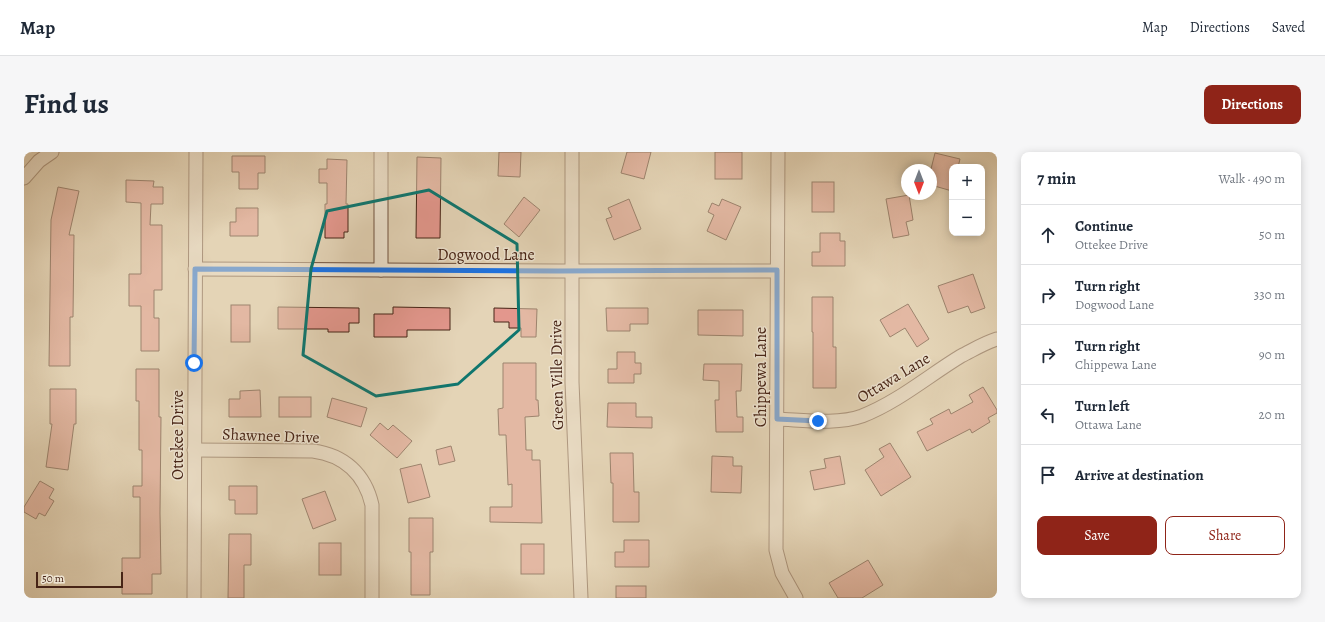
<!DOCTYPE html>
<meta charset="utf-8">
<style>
:root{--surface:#fff;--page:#f6f6f7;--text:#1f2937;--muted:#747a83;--line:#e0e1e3;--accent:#8f2418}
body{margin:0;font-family:Alegreya,serif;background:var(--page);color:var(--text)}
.controls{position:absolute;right:12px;top:12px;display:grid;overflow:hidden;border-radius:8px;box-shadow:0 2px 10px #0003}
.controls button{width:36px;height:36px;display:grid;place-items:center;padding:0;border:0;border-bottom:1px solid var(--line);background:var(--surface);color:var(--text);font:20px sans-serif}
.compass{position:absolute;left:877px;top:12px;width:36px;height:36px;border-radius:50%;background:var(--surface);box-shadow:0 2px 10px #0003;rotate:180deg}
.scale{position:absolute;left:12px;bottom:10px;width:87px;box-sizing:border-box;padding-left:4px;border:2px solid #472416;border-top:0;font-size:11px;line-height:14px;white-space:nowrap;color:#472416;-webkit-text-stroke:3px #ede3d0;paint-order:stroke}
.stop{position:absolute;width:12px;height:12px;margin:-9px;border:3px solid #1a73e8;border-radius:50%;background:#fff}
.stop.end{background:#1a73e8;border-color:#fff;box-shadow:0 1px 4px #0008}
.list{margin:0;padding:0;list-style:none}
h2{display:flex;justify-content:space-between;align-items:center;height:52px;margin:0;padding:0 16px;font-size:17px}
h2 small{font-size:13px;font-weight:400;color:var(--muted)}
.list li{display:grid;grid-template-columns:26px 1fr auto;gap:12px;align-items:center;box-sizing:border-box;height:60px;padding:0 16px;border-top:1px solid var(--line)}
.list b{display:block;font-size:15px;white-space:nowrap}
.list p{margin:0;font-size:13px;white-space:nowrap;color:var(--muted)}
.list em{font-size:13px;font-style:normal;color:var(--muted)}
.actions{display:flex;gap:8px;padding:12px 16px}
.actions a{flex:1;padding:9px 0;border:1px solid var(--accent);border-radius:8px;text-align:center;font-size:14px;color:var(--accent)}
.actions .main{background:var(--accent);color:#fff}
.icon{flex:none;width:22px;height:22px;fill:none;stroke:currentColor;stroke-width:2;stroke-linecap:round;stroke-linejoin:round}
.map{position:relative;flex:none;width:973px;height:446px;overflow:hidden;border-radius:8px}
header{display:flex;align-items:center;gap:24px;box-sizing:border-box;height:56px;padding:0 20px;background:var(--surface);border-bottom:1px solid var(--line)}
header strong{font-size:19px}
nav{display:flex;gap:22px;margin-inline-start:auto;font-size:14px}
.intro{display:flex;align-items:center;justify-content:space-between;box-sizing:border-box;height:96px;padding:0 24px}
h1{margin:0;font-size:28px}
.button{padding:10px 18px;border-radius:8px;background:var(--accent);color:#fff;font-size:14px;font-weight:700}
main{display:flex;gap:24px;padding:0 24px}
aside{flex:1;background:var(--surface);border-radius:8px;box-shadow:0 2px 10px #0003}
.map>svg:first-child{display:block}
.building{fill:#e3978d;stroke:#472416}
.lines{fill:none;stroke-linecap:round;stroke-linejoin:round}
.minor-casing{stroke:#6e503e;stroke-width:15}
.minor{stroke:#ede3d0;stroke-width:13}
.route{stroke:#1a73e8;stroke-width:5}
.marked{fill:none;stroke:#0f766e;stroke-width:3;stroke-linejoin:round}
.labels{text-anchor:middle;stroke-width:3;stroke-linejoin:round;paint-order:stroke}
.street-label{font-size:16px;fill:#472416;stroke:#ede3d0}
</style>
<header>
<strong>Map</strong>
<nav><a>Map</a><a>Directions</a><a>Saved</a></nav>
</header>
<div class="intro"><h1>Find us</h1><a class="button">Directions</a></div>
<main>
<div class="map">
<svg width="973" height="446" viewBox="0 0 973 446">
<rect width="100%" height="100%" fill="#e4d4b7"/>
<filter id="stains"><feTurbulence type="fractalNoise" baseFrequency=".005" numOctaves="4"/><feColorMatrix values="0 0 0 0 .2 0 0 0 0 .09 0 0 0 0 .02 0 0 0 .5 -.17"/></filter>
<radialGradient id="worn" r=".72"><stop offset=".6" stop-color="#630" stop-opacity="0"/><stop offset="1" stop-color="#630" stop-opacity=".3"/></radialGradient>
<g class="building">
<polygon points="475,0 497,0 496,25 474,24"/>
<polygon points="603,0 627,0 620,27 597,21"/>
<rect x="691" y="0" width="27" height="27"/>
<polygon points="911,1 936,7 934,15 928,15 928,39 907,33 907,17"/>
<polygon points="208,4 241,4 241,21 234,21 234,37 215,37 215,20 208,20"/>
<polygon points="393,5 417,6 416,86 392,86"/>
<polygon points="303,7 323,8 322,52 324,52 324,80 320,80 320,86 301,86 301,52 303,52 303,31 295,31 295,17 303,17"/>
<polygon points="102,28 130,29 129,35 139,35 139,52 127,52 126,73 138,73 138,138 130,138 130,166 135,166 135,199 117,199 117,154 105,154 105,122 117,122 117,51 102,50"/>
<rect x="788" y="30" width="22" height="30"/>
<polygon points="34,35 55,39 45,83 50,83 49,165 46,165 46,214 25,214 27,68"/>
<polygon points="885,43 889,68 882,70 885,83 869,86 862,47"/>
<polygon points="500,45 516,58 495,85 480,72"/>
<polygon points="605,47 617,77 590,88 582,67 588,65 584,56"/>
<polygon points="698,47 717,55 702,88 683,79 690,63 684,60 688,51 695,54"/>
<polygon points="212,56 234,56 234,84 206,84 206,70 212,70"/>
<polygon points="796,81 816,81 816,89 821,89 821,114 788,114 788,100 796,100"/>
<polygon points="949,122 961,156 947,161 944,154 924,161 914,134"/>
<polygon points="788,145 809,145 809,195 812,195 812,236 789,236 789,180 788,180"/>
<polygon points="884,152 905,187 893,195 881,176 866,185 856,168"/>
<rect x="207" y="153" width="19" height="37"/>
<polygon points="254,155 335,156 335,171 325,171 325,180 304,180 304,177 254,177"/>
<polygon points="369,155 426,156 426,178 383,178 383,185 350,185 350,162 369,162"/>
<polygon points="470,156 513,157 512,185 497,185 497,176 485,176 485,170 470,170"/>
<polygon points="582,156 624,156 624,172 606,172 606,179 583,179"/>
<polygon points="674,158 719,158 719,184 674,183"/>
<polygon points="593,200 611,200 611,211 617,211 617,222 610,222 610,231 584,231 584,217 593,217"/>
<polygon points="479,211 512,211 512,248 514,248 515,264 501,265 502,298 508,298 508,308 516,308 518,371 466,370 466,355 488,355 488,332 484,333 482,283 475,283 474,257 479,256"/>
<polygon points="680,212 718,212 717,239 712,239 713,265 719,265 719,280 692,280 691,248 695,248 695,229 679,228"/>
<polygon points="112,217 135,217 135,265 137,265 136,361 137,422 128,422 128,442 98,442 98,406 116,406 116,345 109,345 109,334 118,334 118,298 115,298 115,249 112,249"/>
<polygon points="959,235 973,258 973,261 964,266 966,270 948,281 946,277 903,299 893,280 909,272 906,267 925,257 927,262 949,250 945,243"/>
<polygon points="26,237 52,237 52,272 50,272 44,318 22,315 28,272 26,272"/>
<polygon points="236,238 237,265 205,265 205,247 216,247 216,239"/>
<rect x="255" y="245" width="32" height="20"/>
<polygon points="308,246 343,256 337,275 303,265"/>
<polygon points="584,251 612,251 612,265 628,265 628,276 583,275"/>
<polygon points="356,271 364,278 369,273 388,289 373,306 346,283"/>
<polygon points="866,291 887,325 857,344 841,318 860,305 855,297"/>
<polygon points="427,294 431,309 415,313 412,298"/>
<polygon points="586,301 609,301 610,340 615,340 615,370 589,370 589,331 587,331"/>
<polygon points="688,304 709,305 709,314 718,314 717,341 687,340"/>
<polygon points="816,304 821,332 790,338 786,319 802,316 800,307"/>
<polygon points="397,312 406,345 384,351 376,317"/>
<polygon points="16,329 30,337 25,346 30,349 21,364 15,361 12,367 0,360 0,355"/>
<polygon points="205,334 233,334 233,362 211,362 211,348 205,348"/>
<polygon points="301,339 312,368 289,377 278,347"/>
<polygon points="385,366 409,366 409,400 406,400 406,443 387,443 387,400 385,400"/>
<polygon points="205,382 227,382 227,413 220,413 220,446 204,446"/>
<polygon points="600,388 625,388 625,415 591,415 591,400 600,400"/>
<rect x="295" y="391" width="22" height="32"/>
<rect x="497" y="392" width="23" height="30"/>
<polygon points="844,408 859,433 838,446 814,446 805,431"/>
<rect x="592" y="434" width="30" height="12"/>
</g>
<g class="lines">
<g class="minor-casing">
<g id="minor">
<polyline points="548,0 548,230 557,446"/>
<polyline points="754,0 752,398 758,421 772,446"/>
<polyline points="0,26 15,9 28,0"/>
<polyline points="171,117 534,119 753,119"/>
<polyline points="357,118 357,0"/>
<path d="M753 267C779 268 813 273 838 264 874 250 904 224 937 204 949 198 960 191 973 187"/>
<path d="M170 298 289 299C320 303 341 322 348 353V446"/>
<polyline points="170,446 172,0"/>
</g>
</g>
<use href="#minor" class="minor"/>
</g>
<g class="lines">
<polyline class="route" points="170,211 171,117 534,119 753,118 753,267 794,269"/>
</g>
<path d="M0 0H973V446H0ZM405 38 493 92 495 178 434 232 352 244 279 203 287 117 303 59Z" fill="#e4d4b7" fill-opacity=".55" fill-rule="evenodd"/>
<path class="marked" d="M405 38 493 92 495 178 434 232 352 244 279 203 287 117 303 59Z"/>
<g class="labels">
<g class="street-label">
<text x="462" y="108">Dogwood Lane</text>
<text transform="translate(532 223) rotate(-91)" y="6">Green Ville Drive</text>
<text transform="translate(736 225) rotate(-90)" y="6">Chippewa Lane</text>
<text transform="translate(869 225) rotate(-31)" y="6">Ottawa Lane</text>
<text transform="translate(153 283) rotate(-90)" y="6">Ottekee Drive</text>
<text transform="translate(247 283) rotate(2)" y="6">Shawnee Drive</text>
</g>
</g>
<rect width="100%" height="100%" filter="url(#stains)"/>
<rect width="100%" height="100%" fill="url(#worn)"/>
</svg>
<div class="controls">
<button>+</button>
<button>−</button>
</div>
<svg class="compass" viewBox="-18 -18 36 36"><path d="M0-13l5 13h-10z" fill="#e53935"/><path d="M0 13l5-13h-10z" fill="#747a83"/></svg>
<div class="scale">50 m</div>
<div class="stop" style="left:170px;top:211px"></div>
<div class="stop end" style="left:794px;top:269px"></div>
</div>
<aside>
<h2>7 min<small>Walk · 490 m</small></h2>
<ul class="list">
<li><svg class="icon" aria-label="ahead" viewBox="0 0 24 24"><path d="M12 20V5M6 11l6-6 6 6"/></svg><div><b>Continue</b><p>Ottekee Drive</p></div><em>50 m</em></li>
<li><svg class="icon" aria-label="right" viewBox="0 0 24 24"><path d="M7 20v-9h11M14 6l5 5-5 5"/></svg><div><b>Turn right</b><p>Dogwood Lane</p></div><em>330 m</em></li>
<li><svg class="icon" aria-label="right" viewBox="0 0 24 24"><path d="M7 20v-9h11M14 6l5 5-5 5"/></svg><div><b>Turn right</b><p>Chippewa Lane</p></div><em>90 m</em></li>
<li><svg class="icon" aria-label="left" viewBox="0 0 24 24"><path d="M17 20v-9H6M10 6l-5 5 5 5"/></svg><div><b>Turn left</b><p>Ottawa Lane</p></div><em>20 m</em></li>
<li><svg class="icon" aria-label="arrive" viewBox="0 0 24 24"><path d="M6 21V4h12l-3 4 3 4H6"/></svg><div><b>Arrive at destination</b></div></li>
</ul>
<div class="actions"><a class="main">Save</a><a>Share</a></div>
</aside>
</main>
